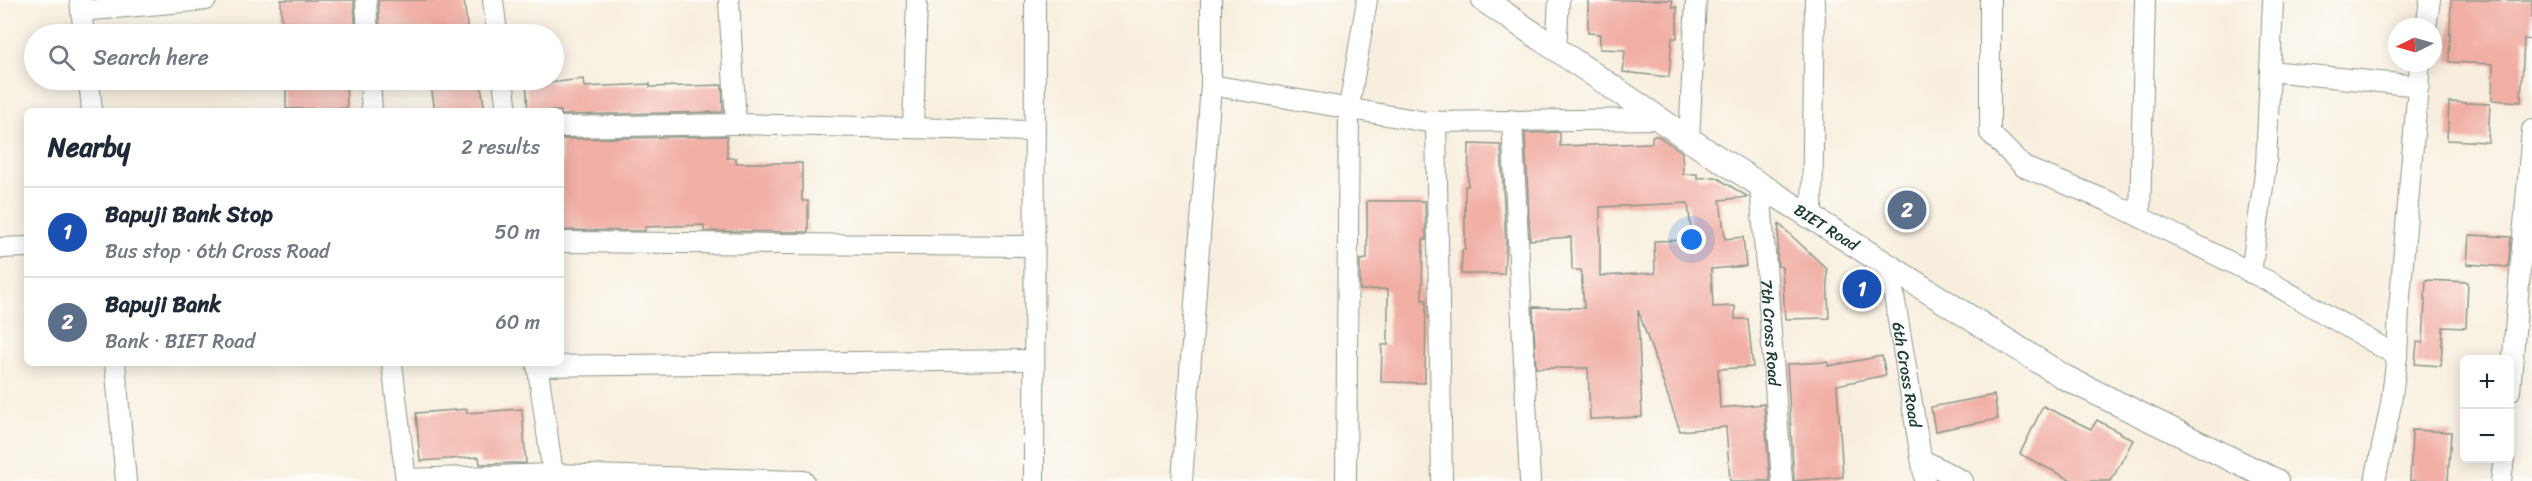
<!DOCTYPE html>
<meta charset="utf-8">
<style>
:root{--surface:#fff;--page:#f6f6f7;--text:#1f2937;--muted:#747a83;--line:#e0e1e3;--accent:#d1495b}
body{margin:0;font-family:Sriracha,sans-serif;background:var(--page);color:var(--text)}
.controls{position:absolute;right:18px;bottom:18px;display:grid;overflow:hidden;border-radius:9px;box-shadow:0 3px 15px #0003}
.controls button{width:54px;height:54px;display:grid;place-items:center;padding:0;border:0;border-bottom:2px solid var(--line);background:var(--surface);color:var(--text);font:30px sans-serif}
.compass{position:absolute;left:2388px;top:18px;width:54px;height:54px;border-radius:50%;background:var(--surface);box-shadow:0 3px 15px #0003;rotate:265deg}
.you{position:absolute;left:1692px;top:240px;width:21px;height:21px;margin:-15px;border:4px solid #fff;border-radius:50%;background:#1a73e8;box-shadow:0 0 0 9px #1a73e833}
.badge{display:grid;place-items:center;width:39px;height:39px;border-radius:50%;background:var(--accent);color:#fff;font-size:20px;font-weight:700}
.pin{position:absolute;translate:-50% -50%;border:3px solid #fff;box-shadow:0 2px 6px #0006}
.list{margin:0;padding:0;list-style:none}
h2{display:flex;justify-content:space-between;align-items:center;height:78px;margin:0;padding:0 24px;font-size:26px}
h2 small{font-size:20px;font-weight:400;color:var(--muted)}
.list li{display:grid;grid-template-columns:39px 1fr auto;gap:18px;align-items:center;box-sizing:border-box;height:90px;padding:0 24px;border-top:2px solid var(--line)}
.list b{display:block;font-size:22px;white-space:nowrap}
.list p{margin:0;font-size:20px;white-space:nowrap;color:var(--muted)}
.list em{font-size:20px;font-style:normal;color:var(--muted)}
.icon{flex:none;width:33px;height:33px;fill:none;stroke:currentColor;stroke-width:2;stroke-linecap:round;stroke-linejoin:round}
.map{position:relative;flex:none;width:2532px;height:481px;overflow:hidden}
.search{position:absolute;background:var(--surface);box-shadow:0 3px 15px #0003;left:24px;top:24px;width:540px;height:66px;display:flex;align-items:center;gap:15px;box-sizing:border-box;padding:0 21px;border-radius:33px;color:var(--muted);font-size:22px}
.panel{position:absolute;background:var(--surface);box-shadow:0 3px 15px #0003;left:24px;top:108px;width:540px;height:258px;border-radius:9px}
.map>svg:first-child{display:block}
.building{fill:#f1aea4;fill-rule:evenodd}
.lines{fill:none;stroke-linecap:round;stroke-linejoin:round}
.minor-casing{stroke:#8c9689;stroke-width:22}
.tertiary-casing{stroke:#8c9689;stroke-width:26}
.minor{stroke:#fff;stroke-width:20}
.tertiary{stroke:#fff;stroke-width:24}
.labels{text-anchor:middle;stroke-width:6;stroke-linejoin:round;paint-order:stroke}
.street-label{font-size:16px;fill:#1f3d34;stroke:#fdfcf7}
</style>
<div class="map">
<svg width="2532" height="481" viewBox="0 0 2532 481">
<rect width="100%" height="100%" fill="#fdfcf7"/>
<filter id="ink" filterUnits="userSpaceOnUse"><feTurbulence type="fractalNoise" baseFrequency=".0167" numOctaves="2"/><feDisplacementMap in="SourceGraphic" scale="12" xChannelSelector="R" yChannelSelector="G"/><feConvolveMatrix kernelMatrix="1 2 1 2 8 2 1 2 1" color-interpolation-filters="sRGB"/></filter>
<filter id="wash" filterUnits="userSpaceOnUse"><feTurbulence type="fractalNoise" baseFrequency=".008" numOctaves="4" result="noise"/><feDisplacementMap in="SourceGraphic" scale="24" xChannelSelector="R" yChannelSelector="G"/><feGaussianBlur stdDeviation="1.35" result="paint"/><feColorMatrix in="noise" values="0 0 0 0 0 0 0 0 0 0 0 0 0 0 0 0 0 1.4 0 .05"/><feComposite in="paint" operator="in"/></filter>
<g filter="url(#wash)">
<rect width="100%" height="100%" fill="#f8eede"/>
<g id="blocks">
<g class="building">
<polygon points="281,0 354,0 356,33 282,34"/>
<polygon points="378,0 464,0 468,34 430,34 430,29 380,31"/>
<polygon points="1588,0 1672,0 1672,7 1677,7 1677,38 1672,38 1669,77 1623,72 1625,50 1600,49 1600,34 1588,33"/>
<polygon points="2451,0 2532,0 2532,40 2524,39 2521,102 2492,100 2493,64 2449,62"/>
<polygon points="583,79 584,87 650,84 650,87 722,85 723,112 561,115 561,111 528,111 526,80 549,80 549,83"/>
<polygon points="286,80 346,80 347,108 286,109"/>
<polygon points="430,80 480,80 485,111 435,111"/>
<polygon points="2449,102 2490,104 2488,142 2447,140"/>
<path d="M1560 132V146L1652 143V136H1658L1682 152 1683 174H1697V178L1716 177 1748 197 1720 200 1725 239 1743 237 1746 266 1711 269 1713 307 1735 306V319H1748L1753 367 1718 369 1720 408 1764 404 1770 481H1730L1726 427 1680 431 1638 310 1642 417 1590 419 1588 368H1536L1533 307 1584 308 1581 270H1572L1571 237 1530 240 1525 133ZM1688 203 1692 240 1654 241 1655 273 1600 276V207Z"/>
<polygon points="727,136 727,158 736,158 736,163 802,163 802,201 808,201 808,232 704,231 704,225 645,227 645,231 561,230 561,139"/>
<polygon points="1469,144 1501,145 1506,245 1504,274 1461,274 1462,250 1465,250 1465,186 1468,186"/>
<polygon points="1367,201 1425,201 1426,240 1423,240 1422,300 1426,300 1425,383 1381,382 1382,345 1388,345 1388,289 1360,290 1360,260 1367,259"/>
<polygon points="1779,224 1827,269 1829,318 1785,319 1782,267 1778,266 1777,257"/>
<polygon points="2469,235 2511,237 2508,267 2467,264"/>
<polygon points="2426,280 2468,282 2466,328 2443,327 2441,366 2415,364 2417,342 2423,343"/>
<polygon points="1882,356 1886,375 1837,385 1843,477 1794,481 1787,364 1828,362 1828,366"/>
<polygon points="1994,395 1998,419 1935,431 1931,407"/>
<polygon points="2043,406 2091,429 2097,420 2133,440 2111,481 2073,481 2020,454"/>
<polygon points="467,409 467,413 522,409 526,463 480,464 479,457 420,461 416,413"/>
<polygon points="2412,430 2451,432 2448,481 2410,481"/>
</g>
</g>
</g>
<g filter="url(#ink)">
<use href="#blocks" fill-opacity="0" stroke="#8c9689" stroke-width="1.5"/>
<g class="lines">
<g class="minor-casing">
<g id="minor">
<polyline points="80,0 84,34"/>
<polyline points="366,0 368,34"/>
<polyline points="493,0 497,34"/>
<polyline points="1990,0 1990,133 2024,167 2108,201 2272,283 2397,356"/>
<polyline points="81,11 206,0"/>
<polyline points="2426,27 2430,0"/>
<polyline points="1556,49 1559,0"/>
<polyline points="2270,71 2419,86"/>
<polyline points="89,80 92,111"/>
<polyline points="370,80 372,111"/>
<polyline points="503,80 507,111"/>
<polyline points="1211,85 1427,122 1659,119"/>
<polyline points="1512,120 1530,481"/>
<polyline points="1436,121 1442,481"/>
<polyline points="736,124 1035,131"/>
<polyline points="561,127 736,124 729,0"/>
<polyline points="913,128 917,0"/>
<polyline points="1689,140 1696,0"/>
<path id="s1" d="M1760 185 1782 481"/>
<polyline points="2140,217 2145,0"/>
<polyline points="1812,218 1815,0"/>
<polyline points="561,242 1034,246"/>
<polyline points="0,248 27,247"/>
<path id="s2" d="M1889 266 1925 481"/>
<polyline points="2251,273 2266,165 2273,0"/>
<polyline points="115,363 126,481"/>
<polyline points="392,363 406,481"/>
<polyline points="537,363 554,481"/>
<polyline points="537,366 1034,360"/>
<polyline points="2510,391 2532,130"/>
<polyline points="1923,460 1963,481"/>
<polyline points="406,479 553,474 804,481"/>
<polyline points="1034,481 1035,0"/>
<polyline points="1182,481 1211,85 1211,0"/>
<polyline points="1346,481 1349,107 1367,0"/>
<polyline points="2375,481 2391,404 2397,356 2399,309 2420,63"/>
<polyline points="2501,481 2504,458"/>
</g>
</g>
<g class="tertiary-casing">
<g id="tertiary">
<path id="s3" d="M1484 0 1702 148 2064 377 2276 481"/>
</g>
</g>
<use href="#minor" class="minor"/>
<use href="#tertiary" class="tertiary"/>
</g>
</g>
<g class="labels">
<g class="street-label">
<text dy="6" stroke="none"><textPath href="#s3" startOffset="411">BIET Road</textPath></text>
<text dy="6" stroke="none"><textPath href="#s1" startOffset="148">7th Cross Road</textPath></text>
<text dy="6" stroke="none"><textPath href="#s2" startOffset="110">6th Cross Road</textPath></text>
</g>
</g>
</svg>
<div class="controls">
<button>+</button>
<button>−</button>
</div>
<svg class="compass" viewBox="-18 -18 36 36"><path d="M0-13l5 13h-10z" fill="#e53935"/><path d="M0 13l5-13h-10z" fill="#747a83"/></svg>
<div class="you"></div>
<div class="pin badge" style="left:1862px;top:289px;background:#1a4fb4">1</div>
<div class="pin badge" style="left:1907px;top:210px;background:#5c6f8a">2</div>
<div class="search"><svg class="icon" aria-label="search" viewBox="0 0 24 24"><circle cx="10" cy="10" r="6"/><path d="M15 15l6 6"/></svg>Search here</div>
<section class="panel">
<h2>Nearby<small>2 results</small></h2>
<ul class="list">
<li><span class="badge" style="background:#1a4fb4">1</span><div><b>Bapuji Bank Stop</b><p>Bus stop · 6th Cross Road</p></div><em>50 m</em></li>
<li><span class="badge" style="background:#5c6f8a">2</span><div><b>Bapuji Bank</b><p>Bank · BIET Road</p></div><em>60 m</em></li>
</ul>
</section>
</div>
